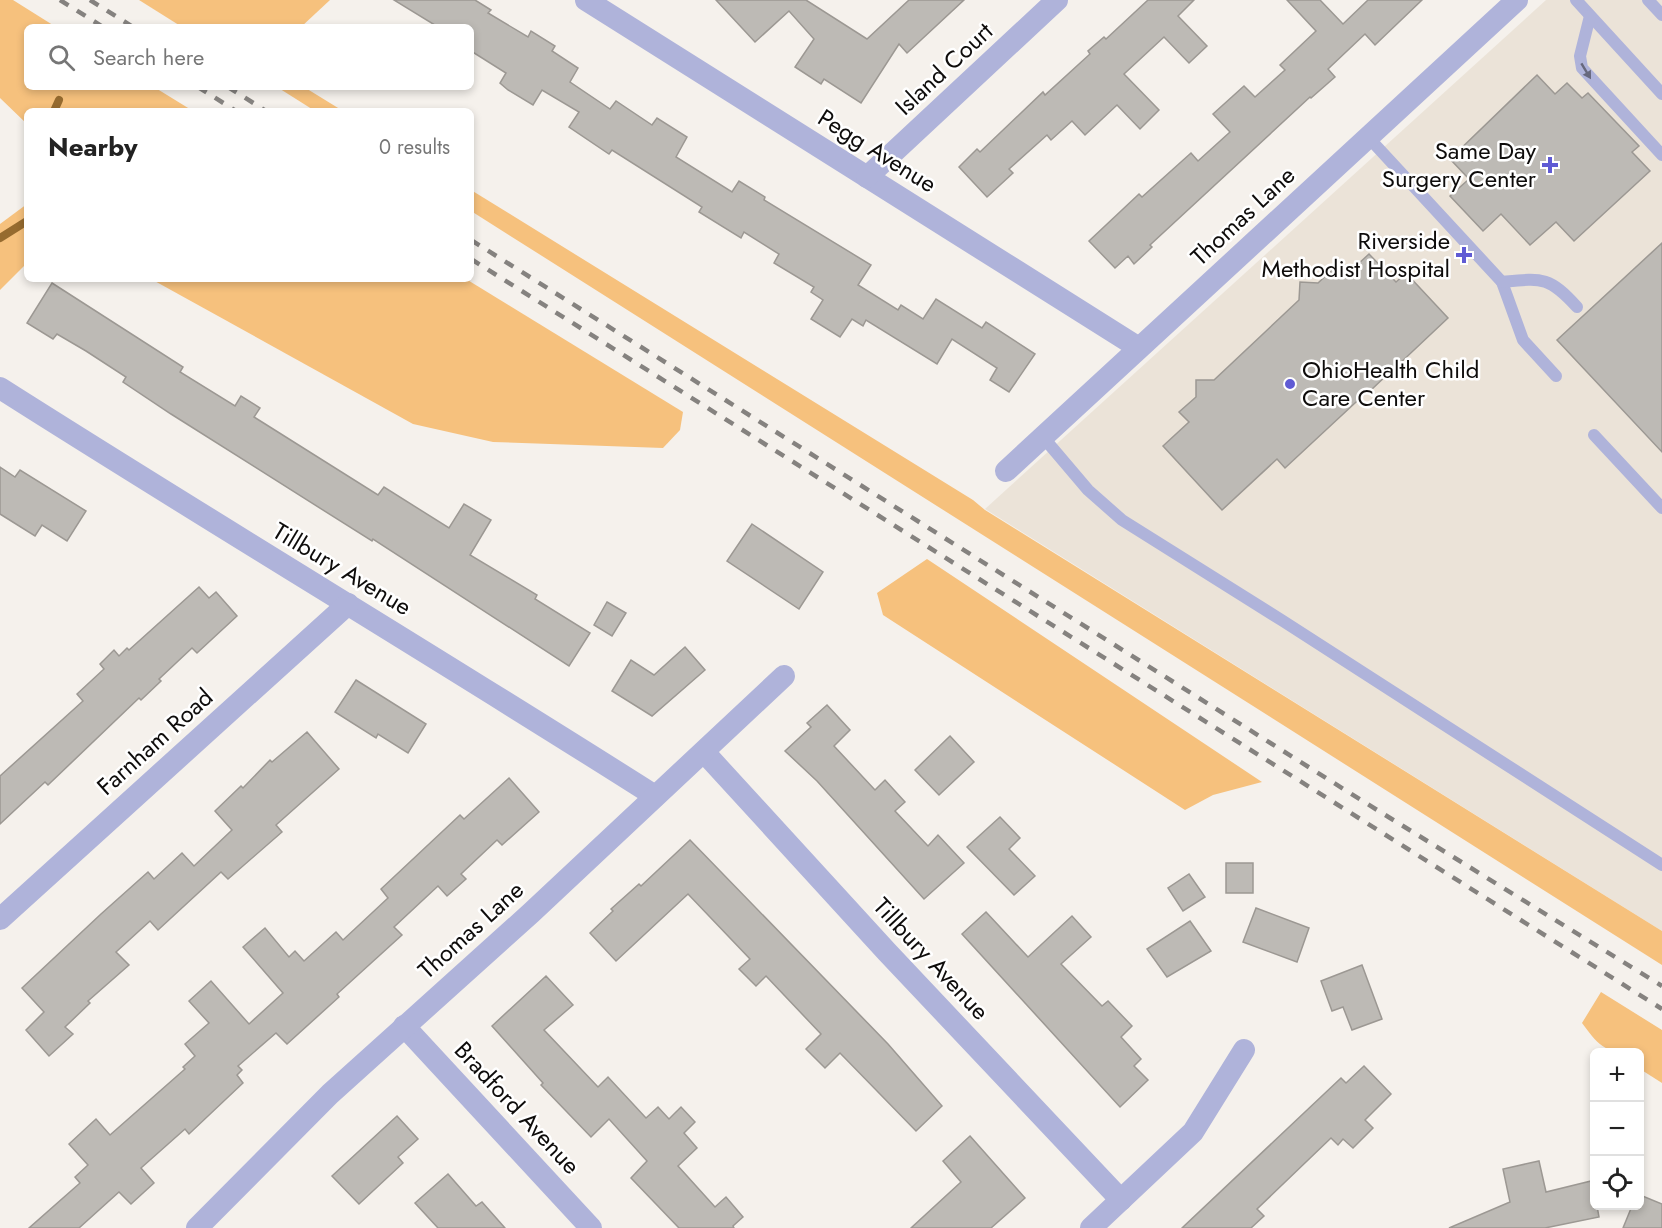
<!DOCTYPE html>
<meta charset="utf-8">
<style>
:root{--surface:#fff;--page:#f2f2f2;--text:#222;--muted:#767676;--line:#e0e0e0}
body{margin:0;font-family:Jost,sans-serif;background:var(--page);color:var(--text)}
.controls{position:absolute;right:18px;bottom:18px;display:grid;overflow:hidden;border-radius:9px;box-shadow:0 3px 9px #0003}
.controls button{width:54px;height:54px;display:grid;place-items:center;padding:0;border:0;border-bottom:2px solid var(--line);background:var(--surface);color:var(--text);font:30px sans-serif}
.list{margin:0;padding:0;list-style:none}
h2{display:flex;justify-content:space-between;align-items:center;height:78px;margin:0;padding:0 24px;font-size:26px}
h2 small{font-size:20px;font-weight:400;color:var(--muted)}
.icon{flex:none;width:33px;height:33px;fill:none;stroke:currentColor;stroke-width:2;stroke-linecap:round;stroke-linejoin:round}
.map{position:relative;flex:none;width:1662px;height:1228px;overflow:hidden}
.search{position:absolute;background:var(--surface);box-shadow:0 3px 9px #0003;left:24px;top:24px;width:450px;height:66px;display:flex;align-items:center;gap:15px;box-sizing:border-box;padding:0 21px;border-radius:9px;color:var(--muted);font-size:22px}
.panel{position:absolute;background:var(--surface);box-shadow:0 3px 9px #0003;left:24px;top:108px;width:450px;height:174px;border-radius:9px}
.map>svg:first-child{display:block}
.built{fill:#ebe3d8}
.green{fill:#f6c17d}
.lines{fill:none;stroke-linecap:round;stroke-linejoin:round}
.stream{stroke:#966b2f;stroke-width:8}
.building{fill:#bdbab5;stroke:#9c9893;stroke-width:1.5}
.lane{stroke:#afb3da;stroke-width:12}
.street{stroke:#afb3da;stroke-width:22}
.rail{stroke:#85827f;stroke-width:4.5;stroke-dasharray:10 10;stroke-linecap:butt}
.oneway{fill:#67687d}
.poi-dot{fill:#605bd4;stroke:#fff;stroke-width:2}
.labels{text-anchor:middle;stroke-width:5;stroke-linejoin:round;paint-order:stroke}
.street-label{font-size:24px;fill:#0e0c0b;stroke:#fff}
.poi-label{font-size:24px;fill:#0e0c0b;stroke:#fff;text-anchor:end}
</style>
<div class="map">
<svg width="1662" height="1228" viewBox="0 0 1662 1228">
<rect width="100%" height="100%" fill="#f5f1ec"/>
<polygon class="built" points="1546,0 1662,0 1662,931 985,509"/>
<g class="green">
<polygon points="0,0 13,0 56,27 27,27 27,87 154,87 193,111 27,111 27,124 0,98"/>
<polygon points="139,0 330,0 301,27 182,27"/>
<polygon points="277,87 304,87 343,111 315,111"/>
<polygon points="471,190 973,500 985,510 1662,931 1662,965 471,211"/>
<polygon points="27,204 27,263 0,290 0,224"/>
<polygon points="151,279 466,279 683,412 680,430 663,448 493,442 413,424"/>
<polygon points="927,559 1262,782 1213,795 1185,810 883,615 877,593"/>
<path d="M1601 992 1662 1030V1083L1640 1069V1052C1605 1052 1602 1050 1582 1023Z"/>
</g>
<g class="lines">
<g class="stream">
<polyline points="54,111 59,100"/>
<polyline points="0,238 27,221"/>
</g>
</g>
<g class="building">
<polygon points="394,0 475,0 491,10 488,13 528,37 531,31 555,46 552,51 578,68 570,82 610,109 616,101 652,125 657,118 687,137 676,157 732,192 739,181 765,197 764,200 871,265 858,285 898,310 901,305 923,319 936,299 982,328 986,322 1035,354 1009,392 990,380 997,368 952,339 937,364 866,320 863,326 852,319 840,337 811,319 823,300 811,292 814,287 774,263 779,254 744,232 741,238 699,212 702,207 612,150 609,154 569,127 579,112 542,90 533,105 508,90 500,83 506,73 471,51 471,27 438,27"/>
<polygon points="716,0 806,0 867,39 909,0 964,0 907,53 899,44 861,103 824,79 821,84 795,67 814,39 789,11 755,42"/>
<polygon points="1148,0 1194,0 1178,16 1207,46 1189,63 1164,37 1124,74 1159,110 1140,129 1117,105 1085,135 1072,121 1051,140 1047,135 1009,169 1013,173 987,197 959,167 977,149 980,152 1043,92 1045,95 1090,54 1088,51 1104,37 1106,39"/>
<polygon points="1287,0 1320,0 1343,24 1368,0 1422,0 1375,45 1365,34 1328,69 1335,77 1311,98 1310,97 1150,245 1152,247 1134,264 1128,256 1115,268 1089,241 1139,194 1142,197 1191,153 1198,161 1230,132 1213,114 1244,86 1255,97 1285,70 1280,65 1316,31"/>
<polygon points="1537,75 1555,94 1567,83 1582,98 1588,93 1639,146 1632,152 1650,171 1574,241 1556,222 1530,245 1501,214 1483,231 1450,196 1469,179 1450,159"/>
<polygon points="1662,243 1662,452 1557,340"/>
<polygon points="1369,254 1396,282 1406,273 1448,318 1397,366 1397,374 1389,373 1370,391 1369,390 1285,468 1277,459 1222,510 1163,446 1189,422 1179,412 1196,397 1196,380 1214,380 1299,300 1300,282 1318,283 1334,268 1343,278"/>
<polygon points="52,283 183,367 180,372 235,406 241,396 260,408 254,417 378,495 384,487 449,528 464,504 491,520 470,555 537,595 535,599 590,633 569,666 373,539 372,541 171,414 123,382 126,377 86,351 57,334 53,339 27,323"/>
<polygon points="0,467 15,477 20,470 86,511 67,541 42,525 35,536 0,514"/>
<polygon points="752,524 823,572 799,609 727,561"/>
<polygon points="199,587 209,598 216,592 237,616 197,653 192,648 159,679 161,681 141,700 139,698 48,785 45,782 0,824 0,776 83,701 77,694 104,669 100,664 114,650 119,656 127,648 129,650"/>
<polygon points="607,602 626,613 612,636 594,625"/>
<polygon points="685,647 705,670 652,716 612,691 631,660 654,675"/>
<polygon points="356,680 426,724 408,753 378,734 376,738 335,712"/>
<polygon points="827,705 850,730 834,746 875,790 885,780 905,802 895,811 928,846 938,835 964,863 924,899 817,781 785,751 811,727 807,723"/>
<polygon points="307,732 339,769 276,825 282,832 228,879 221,872 158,930 150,921 116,952 129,965 88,1001 90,1003 65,1027 73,1034 49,1056 26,1030 44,1012 22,988 101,914 148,872 154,879 182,853 194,866 232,830 215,811 241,786 243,788 270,760 272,762"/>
<polygon points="950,736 974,762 939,795 915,770"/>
<polygon points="509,778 539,812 502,845 497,840 461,874 466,879 447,896 438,886 394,927 402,935 337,994 339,997 287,1044 276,1033 238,1066 242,1070 237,1075 243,1083 189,1134 185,1129 141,1168 154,1183 131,1204 119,1192 79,1228 29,1228 80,1183 75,1177 88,1165 69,1144 96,1119 110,1135 185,1069 183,1067 195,1056 185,1044 209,1023 189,1001 211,981 249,1024 283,993 243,947 265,928 289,957 295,951 304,961 336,932 343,940 388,898 381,889 460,815 464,819"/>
<polygon points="1000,817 1020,838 1009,849 1035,876 1014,895 967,847"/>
<polygon points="690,840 888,1044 942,1106 916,1131 840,1053 825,1068 806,1049 821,1034 766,976 756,986 739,969 750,959 688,894 616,961 590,933 613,911 611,909 639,884 641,886"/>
<rect x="1226" y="863" width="27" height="30"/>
<polygon points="1189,874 1205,897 1183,911 1168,888"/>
<polygon points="1256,908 1309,928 1297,962 1243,942"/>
<polygon points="986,912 1028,957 1072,916 1091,937 1061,964 1102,1006 1108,1001 1132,1026 1121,1037 1141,1059 1134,1066 1148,1080 1120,1107 962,934"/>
<polygon points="1190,921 1211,951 1167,977 1147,949"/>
<polygon points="1362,965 1382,1019 1352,1030 1343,1007 1332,1011 1321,981"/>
<polygon points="546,976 573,1005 544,1030 598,1087 608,1077 646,1118 658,1107 669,1119 681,1107 695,1122 684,1133 697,1148 678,1166 715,1207 726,1197 743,1217 733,1226 734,1228 679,1228 631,1178 647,1161 609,1119 591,1137 541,1085 543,1083 492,1026"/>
<polygon points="1364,1066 1391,1094 1365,1120 1373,1128 1353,1148 1343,1139 1338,1145 1331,1138 1257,1209 1264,1216 1251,1228 1182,1228 1341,1078 1346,1083"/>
<polygon points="397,1116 418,1139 398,1157 403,1163 359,1204 332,1176"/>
<polygon points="970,1136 1025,1198 991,1228 911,1228 961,1182 943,1161"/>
<polygon points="1539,1161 1546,1192 1591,1181 1594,1206 1597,1206 1599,1217 1545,1228 1449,1228 1510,1202 1503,1169"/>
<polygon points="448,1174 476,1206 482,1202 505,1228 438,1228 415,1203"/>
<polygon points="1640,1195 1662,1204 1662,1228 1623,1228 1632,1206 1640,1206"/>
</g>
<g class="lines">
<g class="lane">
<polyline points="1576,0 1662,94"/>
<polyline points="1648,0 1662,15"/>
<polyline points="1590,16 1580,56 1582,68 1662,155"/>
<polyline points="1368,137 1502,282 1523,340 1556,376"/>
<path d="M1502 282C1542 278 1549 276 1577 307"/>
<polyline points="1594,435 1662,508"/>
<polyline points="1043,437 1088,490 1122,520 1283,621 1662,865"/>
</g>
<g class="street">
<polyline points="586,0 1139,348"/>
<polyline points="867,177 1057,0"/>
<path d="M0 388C217 526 438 658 655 796"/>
<polyline points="1006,471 1517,0"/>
<polyline points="704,752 887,952 1121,1200"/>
<polyline points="0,919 348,604"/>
<polyline points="404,1026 591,1228"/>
<polyline points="197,1228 330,1094 531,913 784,676"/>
<polyline points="1091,1228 1193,1132 1244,1050"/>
</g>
<g class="rail">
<polyline points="60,0 103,27"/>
<polyline points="90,0 133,27"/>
<polyline points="198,87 236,111"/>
<polyline points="228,87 266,111"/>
<polyline points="471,240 1361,800 1662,986"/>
<polyline points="471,259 1662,1009"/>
</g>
</g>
<defs><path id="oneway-solid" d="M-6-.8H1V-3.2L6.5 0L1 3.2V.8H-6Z" transform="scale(1.5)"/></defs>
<use class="oneway" href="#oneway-solid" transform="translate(1586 71) rotate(59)"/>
<g class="poi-dot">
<path d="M1547 156h6v6h6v6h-6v6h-6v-6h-6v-6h6z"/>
<path d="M1461 246h6v6h6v6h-6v6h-6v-6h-6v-6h6z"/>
<circle cx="1290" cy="384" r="6"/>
</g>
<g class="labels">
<g class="street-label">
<text transform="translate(944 69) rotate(-43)" y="8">Island Court</text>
<text transform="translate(877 151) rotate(32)" y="8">Pegg Avenue</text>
<text transform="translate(1243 216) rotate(-43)" y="8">Thomas Lane</text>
<text transform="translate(342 569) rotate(31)" y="8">Tillbury Avenue</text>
<text transform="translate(155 742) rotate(-42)" y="8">Farnham Road</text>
<text transform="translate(471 930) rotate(-42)" y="8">Thomas Lane</text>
<text transform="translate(931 959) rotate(47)" y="8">Tillbury Avenue</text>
<text transform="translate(517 1108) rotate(47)" y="8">Bradford Avenue</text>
</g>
<g class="poi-label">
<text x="1536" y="159">Same Day<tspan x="1536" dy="28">Surgery Center</tspan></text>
<text x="1450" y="249">Riverside<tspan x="1450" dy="28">Methodist Hospital</tspan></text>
<text x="1302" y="378" text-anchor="start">OhioHealth Child<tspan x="1302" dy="28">Care Center</tspan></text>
</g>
</g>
</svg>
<div class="controls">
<button>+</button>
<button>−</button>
<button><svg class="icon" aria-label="locate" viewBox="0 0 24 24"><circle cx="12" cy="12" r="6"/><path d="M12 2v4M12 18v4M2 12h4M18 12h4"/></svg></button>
</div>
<div class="search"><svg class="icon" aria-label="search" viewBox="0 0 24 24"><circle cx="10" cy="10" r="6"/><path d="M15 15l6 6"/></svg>Search here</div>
<section class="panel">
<h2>Nearby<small>0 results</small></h2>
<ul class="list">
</ul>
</section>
</div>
